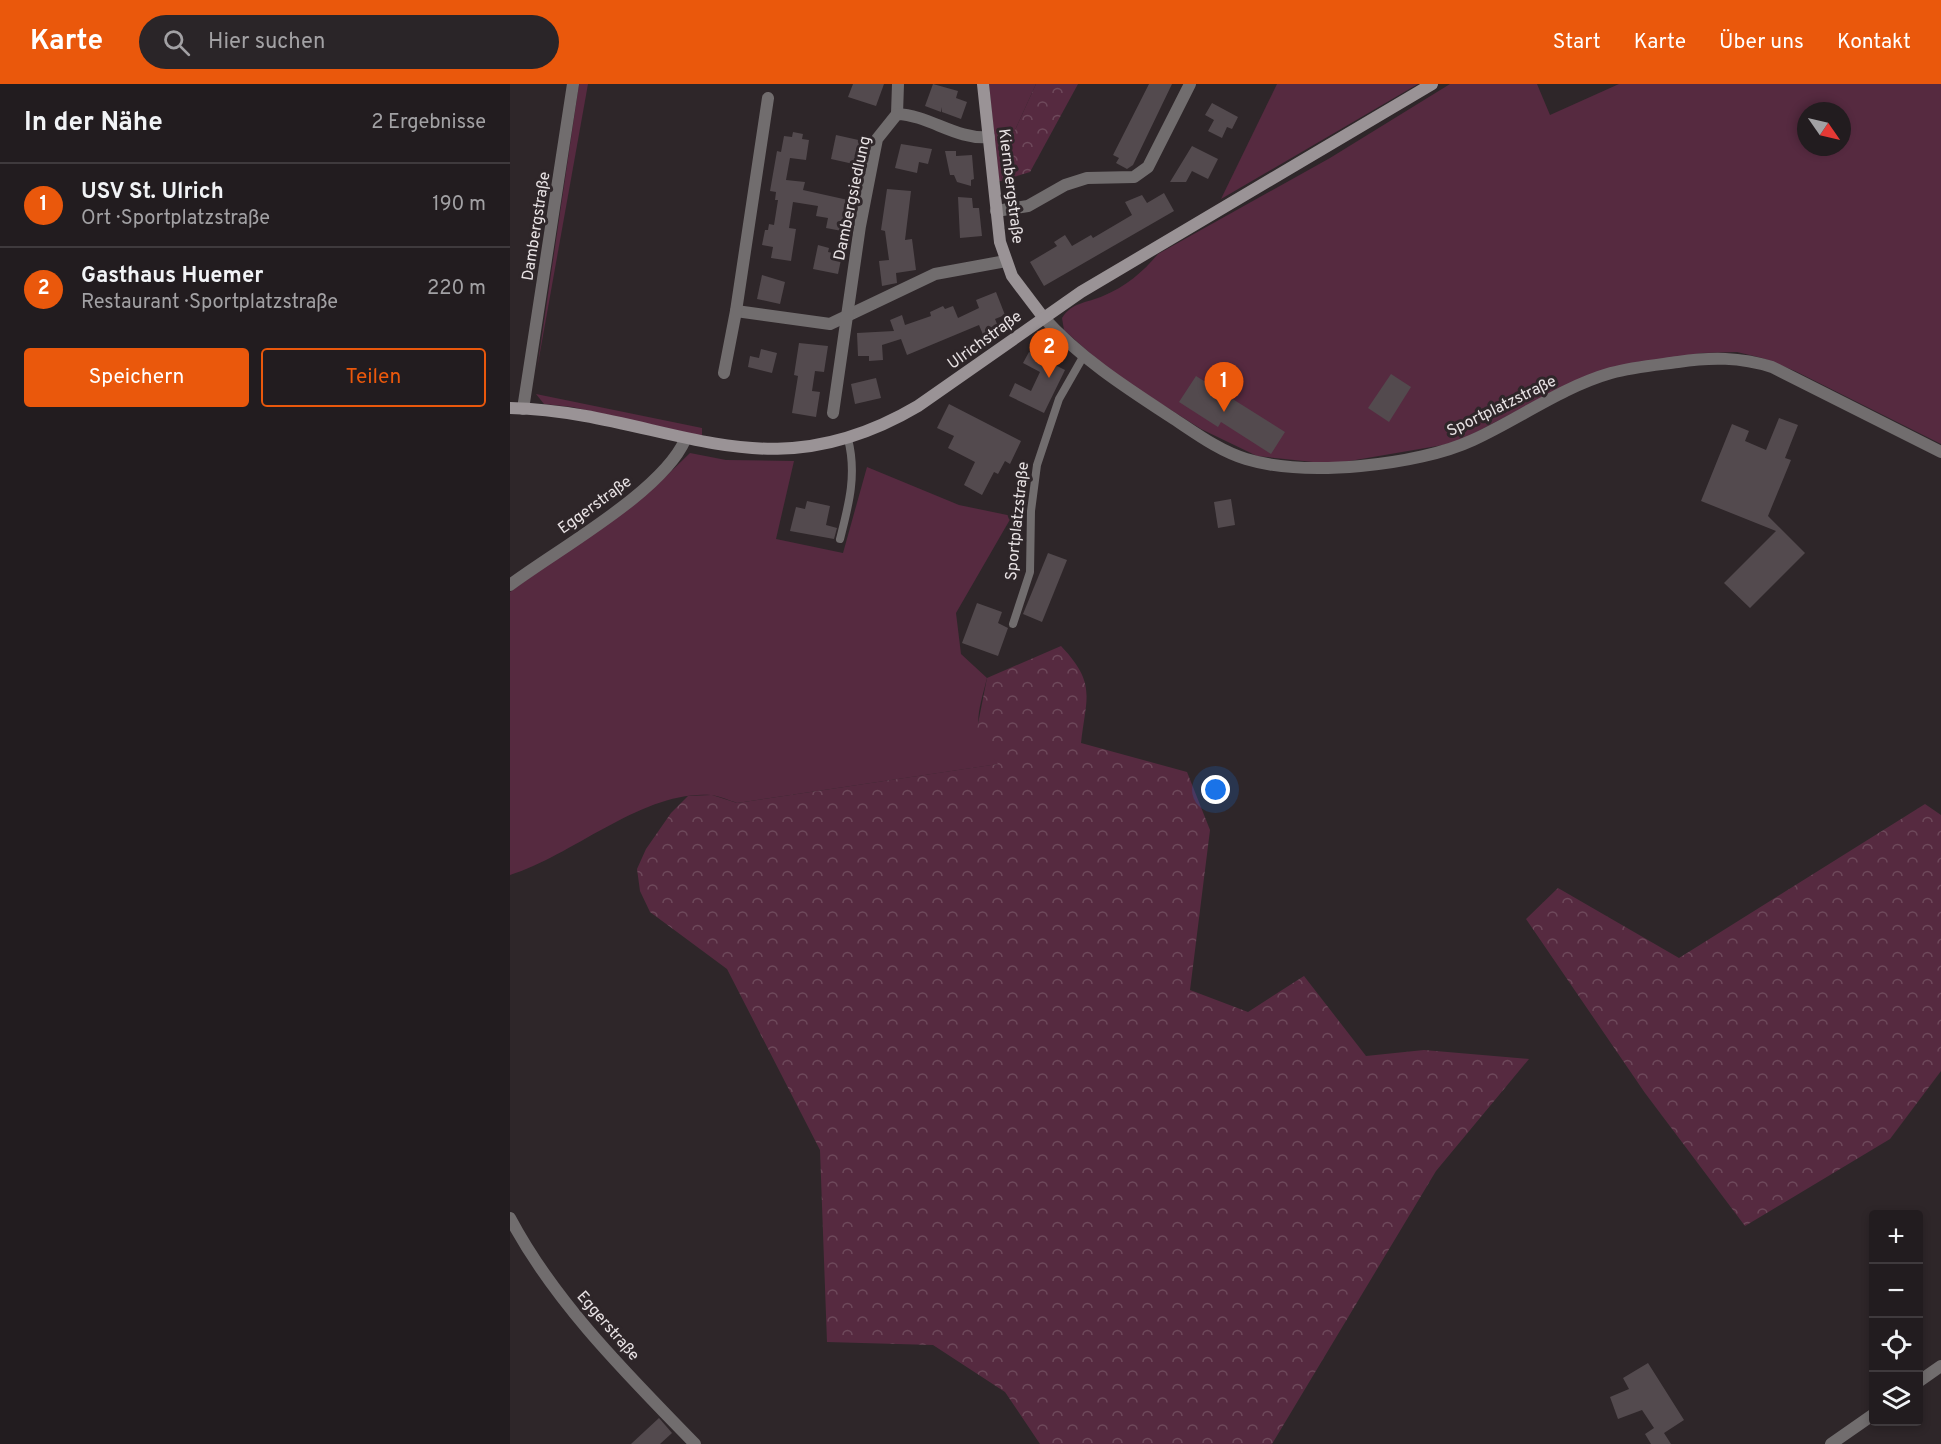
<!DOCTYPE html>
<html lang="de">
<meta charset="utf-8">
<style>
:root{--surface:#221c1f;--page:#2a2528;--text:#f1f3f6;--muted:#a2a1a4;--line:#3f3a3d;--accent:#ea580c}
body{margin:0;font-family:Overpass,sans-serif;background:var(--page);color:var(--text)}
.controls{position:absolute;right:18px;bottom:18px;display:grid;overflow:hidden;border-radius:6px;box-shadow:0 3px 9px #0003}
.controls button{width:54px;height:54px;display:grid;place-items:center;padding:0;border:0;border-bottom:2px solid var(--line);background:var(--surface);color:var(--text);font:30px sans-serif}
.compass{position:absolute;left:1287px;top:18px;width:54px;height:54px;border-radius:50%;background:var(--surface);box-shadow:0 3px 9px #0003;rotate:124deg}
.you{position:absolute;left:706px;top:706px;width:21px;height:21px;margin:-15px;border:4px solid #fff;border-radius:50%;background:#1a73e8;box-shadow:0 0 0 9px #1a73e833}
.badge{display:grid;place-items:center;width:39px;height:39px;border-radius:50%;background:var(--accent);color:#fff;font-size:20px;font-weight:700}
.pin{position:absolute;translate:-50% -50px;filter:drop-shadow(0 2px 3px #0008)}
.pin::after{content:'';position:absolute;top:32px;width:21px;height:18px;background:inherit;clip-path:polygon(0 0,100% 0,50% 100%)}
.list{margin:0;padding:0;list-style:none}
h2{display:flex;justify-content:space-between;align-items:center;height:78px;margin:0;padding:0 24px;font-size:26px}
h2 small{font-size:20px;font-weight:400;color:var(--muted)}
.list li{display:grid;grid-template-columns:39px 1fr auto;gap:18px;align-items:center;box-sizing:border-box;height:84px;padding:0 24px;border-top:2px solid var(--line)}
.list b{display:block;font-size:22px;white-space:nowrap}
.list p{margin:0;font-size:20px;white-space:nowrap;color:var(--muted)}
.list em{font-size:20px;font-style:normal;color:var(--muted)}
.actions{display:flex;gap:12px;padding:18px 24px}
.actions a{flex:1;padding:14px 0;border:2px solid var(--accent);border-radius:6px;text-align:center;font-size:21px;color:var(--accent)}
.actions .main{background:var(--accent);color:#fff}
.icon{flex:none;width:33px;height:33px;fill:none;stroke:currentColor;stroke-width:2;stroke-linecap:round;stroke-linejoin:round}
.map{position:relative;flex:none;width:1431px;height:1360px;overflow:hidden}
header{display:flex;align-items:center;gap:36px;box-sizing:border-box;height:84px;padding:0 30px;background:var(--accent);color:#fff}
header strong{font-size:28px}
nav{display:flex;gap:33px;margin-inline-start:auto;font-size:21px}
.search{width:420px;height:54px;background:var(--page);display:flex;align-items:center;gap:15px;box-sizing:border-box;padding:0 21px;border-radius:33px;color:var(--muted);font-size:22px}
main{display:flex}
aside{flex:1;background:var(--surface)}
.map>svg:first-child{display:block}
.grass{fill:#562a40;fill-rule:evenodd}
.forest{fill:url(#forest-crowns)}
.building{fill:#534a4e}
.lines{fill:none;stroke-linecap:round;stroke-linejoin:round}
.lane{stroke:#716d6e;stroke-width:8}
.street{stroke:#716d6e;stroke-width:12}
.secondary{stroke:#9a9396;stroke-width:12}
.labels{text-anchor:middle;stroke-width:6;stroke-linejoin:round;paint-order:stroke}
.street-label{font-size:16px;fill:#e8e2e4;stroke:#2e2629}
</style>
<header>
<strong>Karte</strong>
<div class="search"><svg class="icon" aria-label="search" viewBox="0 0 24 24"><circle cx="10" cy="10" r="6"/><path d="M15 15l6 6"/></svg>Hier suchen</div>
<nav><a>Start</a><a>Karte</a><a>Über uns</a><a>Kontakt</a></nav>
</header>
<main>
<aside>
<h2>In der Nähe<small>2 Ergebnisse</small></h2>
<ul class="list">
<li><span class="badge">1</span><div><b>USV St. Ulrich</b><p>Ort · Sportplatzstraße</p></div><em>190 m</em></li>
<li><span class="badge">2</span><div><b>Gasthaus Huemer</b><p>Restaurant · Sportplatzstraße</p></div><em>220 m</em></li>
</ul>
<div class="actions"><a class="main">Speichern</a><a>Teilen</a></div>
</aside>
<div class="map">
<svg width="1431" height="1360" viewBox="0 0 1431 1360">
<defs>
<pattern id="forest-crowns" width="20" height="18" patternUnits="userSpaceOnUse" patternTransform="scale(1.5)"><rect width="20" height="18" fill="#562a40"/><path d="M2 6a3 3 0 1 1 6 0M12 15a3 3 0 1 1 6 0" fill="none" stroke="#6e495b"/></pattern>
</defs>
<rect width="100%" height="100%" fill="#2e2629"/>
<g class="grass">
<polygon points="69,0 78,0 27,285"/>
<polygon points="479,0 526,0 496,66 491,97 489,97"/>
<polygon points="767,0 908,0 711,115"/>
<path d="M940 0H1027L1040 31 1109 0H1431V360L1285 287 1252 274 1227 268 1192 269 1115 281 1052 303 951 356 933 361 822 380 747 372 691 345 601 288 554 246 552 234C562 218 577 219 593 212 615 203 633 188 648 170L820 74ZM1296 27H1332V63H1296Z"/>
<polygon points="26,310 192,344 192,352 62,323 34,320"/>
<path d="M180 369 216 376 284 377 266 455 333 469 357 383 449 421 502 432 446 529 451 570 477 594C467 634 460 647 489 680L227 719C219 716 209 712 201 711 133 706 64 771 0 791V508L147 401Z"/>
</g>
<g class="forest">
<polygon points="526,0 568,0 520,88 491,97 496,66"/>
<path d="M551 562C587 600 576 613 571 659L677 688 700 746 680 906 738 928 794 892 856 972 914 966 1019 975 926 1087 762 1360H530L495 1308 423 1261 317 1258 310 1066 217 885 140 828 130 807 127 785 136 765 161 729 178 712 202 711 227 719 488 680 473 662 467 645 477 594Z"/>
<polygon points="1415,720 1431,731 1431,987 1380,1055 1235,1142 1135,1009 1016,835 1048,804 1169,874"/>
</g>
<g class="building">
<polygon points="343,0 374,0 366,22 338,13"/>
<polygon points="423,0 448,7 446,14 457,18 451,35 432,28 432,23 431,28 415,22"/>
<polygon points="639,0 662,0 623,81 617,85 606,79 609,74 603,71"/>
<polygon points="702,19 728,33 722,45 717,43 712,54 698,47 704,36 695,31"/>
<polygon points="283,48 293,50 292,55 299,56 296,76 280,74 276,96 295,98 293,106 338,116 332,147 316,144 318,134 306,132 308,122 283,118 279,144 286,145 281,177 261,174 263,163 252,161 255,146 258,146 259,140 264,141 268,116 265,116 266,108 260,107 267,67 271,68 274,52 282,53"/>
<polygon points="326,51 353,57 348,81 321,75"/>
<polygon points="391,60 422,65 418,80 409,78 407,89 385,84"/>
<polygon points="682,62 708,75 698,95 682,87 676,98 660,98"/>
<polygon points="435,67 446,67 446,72 462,71 464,95 461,96 461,102 447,98 444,91 440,91"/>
<polygon points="377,105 401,107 395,156 402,155 406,186 386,189 387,199 372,202 369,177 379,176 375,147 371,146"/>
<polygon points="654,109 664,127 534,202 520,178 547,162 544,158 555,151 562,162 581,151 583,154 622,131 615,118 632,111 637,119"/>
<polygon points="448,113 462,114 463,124 469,124 472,152 450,154"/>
<polygon points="308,161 319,164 318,168 332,171 328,190 303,185"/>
<polygon points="252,191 275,198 270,220 247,215"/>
<polygon points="486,208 495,231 485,235 492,252 476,258 469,241 397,271 391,255 372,261 373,276 359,277 359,272 348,272 347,249 384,247 380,236 392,231 395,241 421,232 420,228 433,222 435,225 443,222 448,234 469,224 466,216"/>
<polygon points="289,259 318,262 314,288 305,287 302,307 310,308 306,333 282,329 288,292 284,291"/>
<polygon points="251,265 267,269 262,289 238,283 240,272 249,274"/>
<polygon points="519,268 555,286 534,329 499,312 505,299 521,307 530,288 513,279"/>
<polygon points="881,290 901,303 879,338 858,324"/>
<polygon points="686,292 775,348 761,370 711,338 708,343 669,318"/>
<polygon points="366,294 371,314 345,320 341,300"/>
<polygon points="439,320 511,357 500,380 495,377 488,390 484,388 472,411 454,401 465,378 438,364 444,352 427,344"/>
<polygon points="1269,334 1288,341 1275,374 1281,376 1258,432 1295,469 1240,524 1214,499 1266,447 1191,417 1222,340 1239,347 1235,357 1256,366"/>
<polygon points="721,415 725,441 708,444 704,418"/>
<polygon points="297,417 320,422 316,441 327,444 324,455 280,447 286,423 295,425"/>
<polygon points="538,469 557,476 532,538 513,530"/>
<polygon points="467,519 492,528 488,539 498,544 488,572 452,559"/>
<polygon points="1138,1279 1174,1336 1154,1349 1161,1360 1141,1360 1135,1350 1144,1344 1132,1326 1108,1335 1100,1313 1119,1305 1113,1294"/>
<polygon points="149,1334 162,1349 150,1360 121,1360"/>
</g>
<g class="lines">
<g class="lane">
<path d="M330 455C339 420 347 390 338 355"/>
<polyline points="503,540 520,488 521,427 527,381 549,315 573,273"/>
</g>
<g class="street">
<polyline points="387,30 388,0"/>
<polyline points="486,127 518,122 555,101 577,94 624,93 638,83 680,0"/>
<polyline points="226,227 320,240 425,190 496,177"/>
<path d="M533 233C570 274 615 303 661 333 684 348 709 367 736 375 795 393 907 382 963 356 1009 335 1052 303 1101 289 1123 283 1146 281 1168 278 1201 273 1230 273 1262 283L1431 368"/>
<polyline points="214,289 226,227 258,14"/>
<polyline points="13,325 63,0"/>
<path d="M323 329 350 142 363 75 367 55 387 30C419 31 446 56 479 53"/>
<path d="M0 501C48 465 152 408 175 356"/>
<path d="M0 1134C45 1219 118 1291 185 1360"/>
<polyline points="1408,1298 1431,1282"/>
<polyline points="1321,1360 1364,1330"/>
</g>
<g class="secondary">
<polyline points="473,0 490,158 502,192 533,233"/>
<path d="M0 324C157 328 251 415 408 322L571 208 922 0"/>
</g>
</g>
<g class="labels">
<g class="street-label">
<text transform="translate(502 102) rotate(83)" y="6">Kiernbergstraße</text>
<text transform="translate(341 114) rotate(-78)" y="6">Dambergsiedlung</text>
<text transform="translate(25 142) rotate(-81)" y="6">Dambergstraße</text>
<text transform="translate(474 255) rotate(-36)" y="6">Ulrichstraße</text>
<text transform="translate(991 321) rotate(-26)" y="6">Sportplatzstraße</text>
<text transform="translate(84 420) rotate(-36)" y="6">Eggerstraße</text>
<text transform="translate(506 437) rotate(-84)" y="6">Sportplatzstraße</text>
<text transform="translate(99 1241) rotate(49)" y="6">Eggerstraße</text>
</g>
</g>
</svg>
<div class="controls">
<button>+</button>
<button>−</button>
<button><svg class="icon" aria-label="locate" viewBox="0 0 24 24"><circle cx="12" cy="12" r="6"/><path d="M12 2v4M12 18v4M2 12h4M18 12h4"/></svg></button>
<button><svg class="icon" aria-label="layers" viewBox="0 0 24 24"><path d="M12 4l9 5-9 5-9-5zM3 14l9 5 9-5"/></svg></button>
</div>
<svg class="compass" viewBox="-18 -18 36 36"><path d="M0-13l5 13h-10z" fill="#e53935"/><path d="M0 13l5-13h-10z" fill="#a2a1a4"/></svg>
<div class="you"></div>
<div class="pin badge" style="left:714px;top:328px">1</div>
<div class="pin badge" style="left:539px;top:294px">2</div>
</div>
</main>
